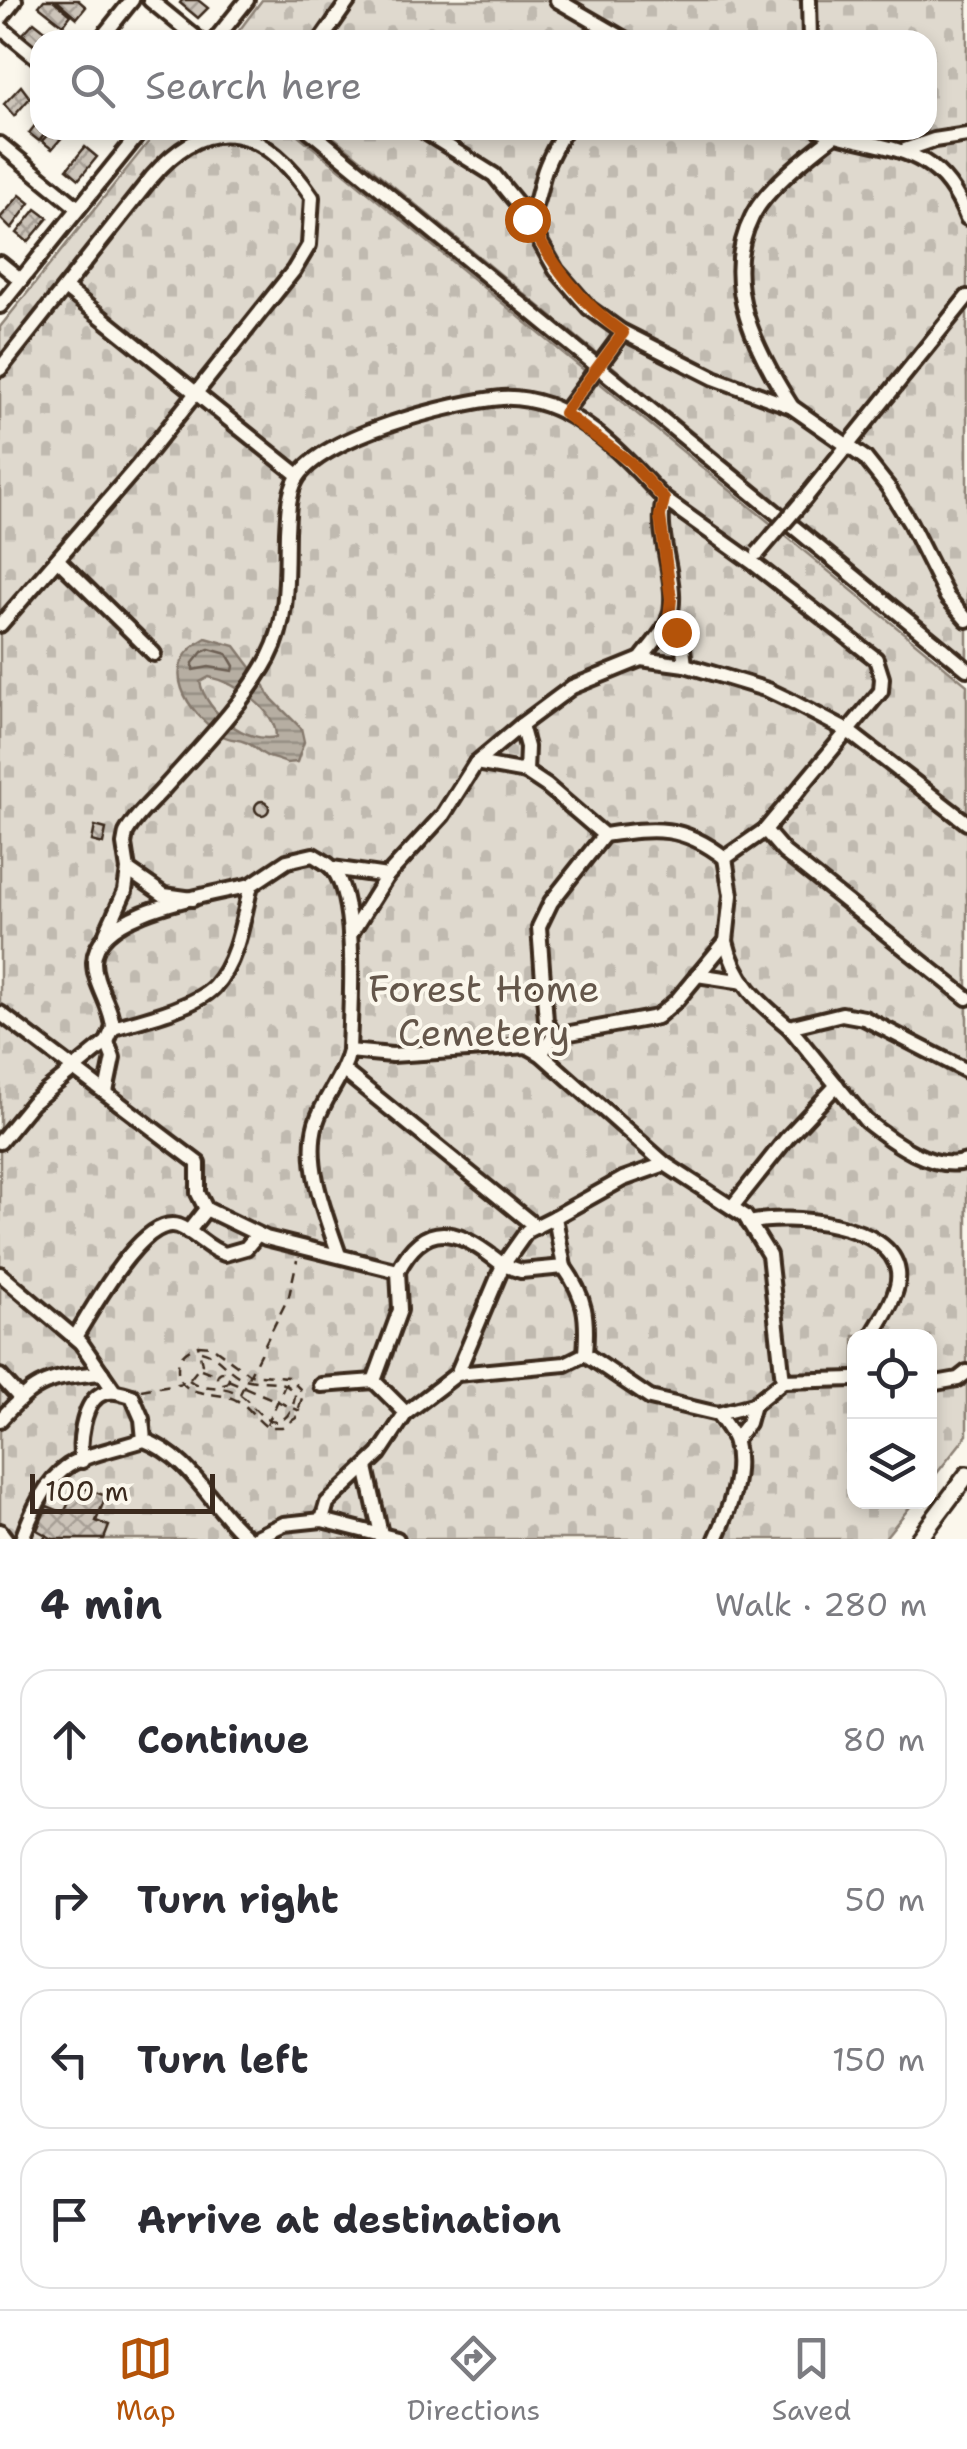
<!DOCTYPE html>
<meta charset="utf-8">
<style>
:root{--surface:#fff;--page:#f2f2f3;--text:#2b2b33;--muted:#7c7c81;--line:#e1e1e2;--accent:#b45309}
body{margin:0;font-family:"Shantell Sans",sans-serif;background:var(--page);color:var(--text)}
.controls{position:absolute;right:30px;bottom:30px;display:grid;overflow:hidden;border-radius:20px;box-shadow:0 5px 15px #0003}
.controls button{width:90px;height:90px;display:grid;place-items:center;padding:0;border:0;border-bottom:2px solid var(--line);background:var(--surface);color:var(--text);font:50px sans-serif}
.scale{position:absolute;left:30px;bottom:25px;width:185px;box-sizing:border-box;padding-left:10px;border:5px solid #3b2a1e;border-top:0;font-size:28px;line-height:35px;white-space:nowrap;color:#3b2a1e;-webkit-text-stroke:8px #fbf7ec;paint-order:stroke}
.stop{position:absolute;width:30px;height:30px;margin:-22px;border:8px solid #b45309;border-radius:50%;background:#fff}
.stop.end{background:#b45309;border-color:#fff;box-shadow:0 2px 10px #0008}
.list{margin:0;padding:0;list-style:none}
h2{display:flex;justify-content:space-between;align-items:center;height:130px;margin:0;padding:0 40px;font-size:42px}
h2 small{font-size:32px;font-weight:400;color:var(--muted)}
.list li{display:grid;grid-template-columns:65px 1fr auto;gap:30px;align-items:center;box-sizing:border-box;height:140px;margin:0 20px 20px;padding:0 20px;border:2px solid var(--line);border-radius:30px}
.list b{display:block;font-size:38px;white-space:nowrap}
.list em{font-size:32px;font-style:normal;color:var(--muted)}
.icon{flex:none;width:55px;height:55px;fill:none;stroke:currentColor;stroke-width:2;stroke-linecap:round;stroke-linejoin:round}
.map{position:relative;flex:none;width:967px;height:1539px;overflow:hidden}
.search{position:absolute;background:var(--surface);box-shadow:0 5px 15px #0003;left:30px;right:30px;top:30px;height:110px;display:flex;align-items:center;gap:25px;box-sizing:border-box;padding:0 35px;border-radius:30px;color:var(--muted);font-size:38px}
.sheet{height:770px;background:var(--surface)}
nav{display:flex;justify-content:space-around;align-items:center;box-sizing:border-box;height:140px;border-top:2px solid var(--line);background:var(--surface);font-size:28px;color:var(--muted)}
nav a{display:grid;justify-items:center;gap:5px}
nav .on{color:var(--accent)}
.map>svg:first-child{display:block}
.cemetery{fill:url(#cemetery-stones);stroke:#8d8276;stroke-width:2.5}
.water{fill:url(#water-rules);stroke:#85796d;stroke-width:2.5;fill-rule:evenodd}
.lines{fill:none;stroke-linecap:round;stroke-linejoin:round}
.shore{stroke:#6c5f53;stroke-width:2.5}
.building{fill:url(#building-cross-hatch);stroke:#3b2a1e;stroke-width:2.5}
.minor-casing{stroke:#3b2a1e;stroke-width:20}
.major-casing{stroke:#3b2a1e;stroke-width:22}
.path{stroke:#3b2a1e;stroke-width:2.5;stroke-dasharray:10 8;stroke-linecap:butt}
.minor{stroke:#fbf7ec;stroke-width:12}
.major{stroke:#fbf7ec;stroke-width:15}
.minor-bridge-casing{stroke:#3b2a1e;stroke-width:20;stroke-linecap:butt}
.minor-bridge{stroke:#fbf7ec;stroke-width:12}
.route{stroke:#b45309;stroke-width:12}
.labels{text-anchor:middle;stroke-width:8;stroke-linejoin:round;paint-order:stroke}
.park-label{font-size:38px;fill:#64564a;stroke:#fbf7ec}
</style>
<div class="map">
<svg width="967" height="1539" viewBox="0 0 967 1539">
<defs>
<pattern id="cemetery-stones" width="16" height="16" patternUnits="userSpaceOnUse" patternTransform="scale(2.5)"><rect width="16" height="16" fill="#dfd9ce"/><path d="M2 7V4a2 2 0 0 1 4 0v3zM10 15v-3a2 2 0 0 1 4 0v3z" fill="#c0bab0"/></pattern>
<pattern id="water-rules" width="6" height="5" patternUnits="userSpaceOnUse" patternTransform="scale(2.5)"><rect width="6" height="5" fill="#b6aea2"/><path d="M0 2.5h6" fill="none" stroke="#958e83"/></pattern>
<pattern id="building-cross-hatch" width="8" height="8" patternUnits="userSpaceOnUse" patternTransform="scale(2.5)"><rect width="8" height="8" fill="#ccc4b9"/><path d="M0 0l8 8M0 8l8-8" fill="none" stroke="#a79f96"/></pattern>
</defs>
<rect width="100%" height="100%" fill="#fbf7ec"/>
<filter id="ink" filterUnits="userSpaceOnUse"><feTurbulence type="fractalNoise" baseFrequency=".01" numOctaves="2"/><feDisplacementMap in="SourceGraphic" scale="20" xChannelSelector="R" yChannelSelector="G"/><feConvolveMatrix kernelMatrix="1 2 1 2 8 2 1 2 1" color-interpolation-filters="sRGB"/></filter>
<g filter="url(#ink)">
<g class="cemetery">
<polygon points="262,0 967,0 967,658 325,130 927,130 927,40 232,40"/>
<polygon points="158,130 292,130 967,685 967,1435 930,1482 930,1336 854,1336 854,1502 914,1502 884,1539 0,1539 0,327"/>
</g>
<path class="water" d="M206 638 235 646 265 686 269 696 301 728 304 742 297 762 286 763C279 759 271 759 265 755 257 751 254 745 245 742 238 739 230 740 223 736 187 713 155 665 206 638ZM209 677C234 682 276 709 276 737 246 744 206 712 200 682Z"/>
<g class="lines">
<polygon class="shore" points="209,649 227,654 234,666 233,671 209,667 193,670 193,663 202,652"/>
</g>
<g class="building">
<polygon points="44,0 53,0 71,15 63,25 39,6"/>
<polygon points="56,0 78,0 86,7 77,18"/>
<polygon points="182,0 198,0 208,8 198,18 180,3"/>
<polygon points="34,22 54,38 40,40 40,51 21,36"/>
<polygon points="21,86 30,98 14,116 4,104"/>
<polygon points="40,119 40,130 48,130 39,141 29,133"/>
<polygon points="52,130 64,135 52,149 42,141"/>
<polygon points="85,147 97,157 79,179 67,169"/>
<polygon points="20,195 30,203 11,229 0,218"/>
<polygon points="36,209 48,218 28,242 17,233"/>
<circle cx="262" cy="808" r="7"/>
<polygon points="95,826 106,829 103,844 92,841"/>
<polygon points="76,1485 106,1496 96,1521 109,1526 104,1539 53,1539 37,1530 47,1506 64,1513 70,1500 67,1498"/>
</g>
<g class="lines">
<g class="minor-casing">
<g id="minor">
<polyline points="150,0 199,40"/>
<polyline points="557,0 626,40"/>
<polyline points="809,0 810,40"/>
<polyline points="0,19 15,0"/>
<polyline points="0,27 40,60"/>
<polyline points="100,40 132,0"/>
<polyline points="215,40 247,0"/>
<polyline points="321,40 349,0"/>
<polyline points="309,130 967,669"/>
<polyline points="422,130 494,175 521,208 556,270 589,308 621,331 714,378 792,407 865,458 888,487 910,523 947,597 967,620"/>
<path d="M820 130C885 152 938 141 967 218"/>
<polyline points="0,144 78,208"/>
<polyline points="905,150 934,140 967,135"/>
<path d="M527 219C539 205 539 184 546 167 551 154 558 142 565 130"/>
<polyline points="0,263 21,280"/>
<polyline points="65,288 298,475"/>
<polyline points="0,306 142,130"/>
<path d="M0 369 152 177C211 108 266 129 312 197L309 245 294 270 137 467 0 625"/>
<path d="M792 407C757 352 719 282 752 217 765 189 810 154 835 135"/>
<polyline points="564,413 623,333"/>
<polyline points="806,497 967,297"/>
<polyline points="58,560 154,654"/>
<polyline points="669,618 683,649 685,665"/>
<path d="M521 725 527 747 526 772 547 786 604 835C655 828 682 824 725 858L765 830 881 691 882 678 876 659 752 562 664 499C654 537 681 584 669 619 664 633 650 646 641 659"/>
<polyline points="476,763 526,772"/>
<polyline points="765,830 784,852 967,998"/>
<polyline points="332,868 387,876 443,815 476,763 521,725 572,687 641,659 685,665 768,690 789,700 848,731 967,823"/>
<path d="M193 899 164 895 128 870 124 844 126 833C135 816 152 802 165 787 198 750 246 701 269 657 289 619 286 574 287 532 288 515 288 495 296 480 319 436 455 402 502 398 518 397 532 400 547 405 594 422 631 463 664 499"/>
<polyline points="106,933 125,891 128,870"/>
<polyline points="350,935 387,876"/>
<path d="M726 941C735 981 758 1002 789 1027L842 1014 864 1018 967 1071"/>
<polyline points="697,975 744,982"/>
<polyline points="0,1013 198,1163 198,1193 206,1209 266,1238 398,1271 400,1310 374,1381 406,1413 379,1454 327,1503 322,1520"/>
<path d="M789 1027 866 1121C891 1141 934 1173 967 1161"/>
<path d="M113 1028C112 1005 94 985 94 962 95 910 211 895 251 885"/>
<polyline points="554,1036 657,1017 677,1000 726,941 731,895 725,858"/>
<polyline points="541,1054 554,1036 546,1021 539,927 551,902 604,835"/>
<polyline points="345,1072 536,1227"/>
<polyline points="106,1092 113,1058 107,1042"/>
<path d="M0 1142 32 1103 107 1042 113 1028C141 1020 195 1007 214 987 238 961 243 918 251 885L287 861 313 855C319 859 328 863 333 869 359 903 350 1007 349 1051"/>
<polyline points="732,1207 787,1138 837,1085"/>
<path d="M555 1217 527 1231 503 1265 521 1271 564 1267C586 1298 588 1317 585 1354"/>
<path d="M749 1223C788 1213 892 1223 898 1272 901 1293 881 1319 872 1336"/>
<polyline points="188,1232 206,1209"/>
<path d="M339 1255C326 1216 304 1165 316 1123 324 1097 343 1078 349 1051L392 1055 527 1046 541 1054 665 1164"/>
<polyline points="564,1267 555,1217 623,1179 665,1164 745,1216 769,1255 783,1381 753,1405 718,1414"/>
<path d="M398 1271C428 1213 463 1233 503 1265L457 1374"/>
<polyline points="0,1274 81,1343 114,1391"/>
<path d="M75 1337C91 1312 143 1214 178 1226 195 1232 207 1249 225 1254L246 1248 257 1235"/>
<polyline points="0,1376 20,1398"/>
<polyline points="783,1381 854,1379"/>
<polyline points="930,1384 958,1379 967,1372"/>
<polyline points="321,1385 374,1381"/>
<path d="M406 1413 457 1374 565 1364 585 1354 650 1398 718 1414C724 1423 733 1433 735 1443 743 1475 729 1510 716 1539"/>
<path d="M0 1420C37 1379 49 1378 102 1373"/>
<polyline points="735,1440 748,1423 753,1405"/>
<path d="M82 1461C78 1444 83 1407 98 1396 109 1388 121 1393 132 1396L142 1419 144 1440"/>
<polyline points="366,1467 381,1534"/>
<polyline points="0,1531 6,1539"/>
<path d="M22 1539C31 1514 45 1481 68 1466 86 1454 123 1447 144 1440 194 1459 211 1508 249 1539"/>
<polyline points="253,1539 284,1524 322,1520 397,1539"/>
</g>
</g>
<g class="major-casing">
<polyline id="major" points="919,1539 967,1475"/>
</g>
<g class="path">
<path d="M198 1345 211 1346 249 1374 288 1377 300 1389 302 1398 296 1418 282 1427H267C255 1419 249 1406 236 1400 218 1390 177 1400 178 1368 178 1355 187 1350 198 1345Z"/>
<polyline points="201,1369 216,1375"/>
<circle cx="223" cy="1378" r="6"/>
<polyline points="190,1379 202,1364 198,1345"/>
<path d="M189 1380C202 1391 219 1384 235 1392 249 1398 253 1410 265 1418 283 1431 295 1408 295 1394 281 1374 262 1386 242 1378 226 1371 219 1355 201 1351"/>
<polyline points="228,1380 300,1411"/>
<polyline points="141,1390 183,1383"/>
<polyline points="240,1394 289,1296 297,1260"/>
<polyline points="267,1425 288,1378"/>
<polyline points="44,1539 47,1534"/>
</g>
<use href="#minor" class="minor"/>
<use href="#major" class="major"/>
<g class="minor-bridge-casing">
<polyline id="minor-bridge" points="758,553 806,497"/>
</g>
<use href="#minor-bridge" class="minor-bridge"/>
</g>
</g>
<g class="lines" filter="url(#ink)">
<path class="route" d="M527 219C553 265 579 302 623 333L564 413 630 462 664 499 660 516 671 599 669 618 676 632"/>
</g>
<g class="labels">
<g class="park-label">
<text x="484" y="1002">Forest Home<tspan x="484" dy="44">Cemetery</tspan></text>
</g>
</g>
</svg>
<div class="controls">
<button><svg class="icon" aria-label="locate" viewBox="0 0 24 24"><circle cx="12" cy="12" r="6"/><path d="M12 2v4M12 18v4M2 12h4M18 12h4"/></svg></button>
<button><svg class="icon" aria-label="layers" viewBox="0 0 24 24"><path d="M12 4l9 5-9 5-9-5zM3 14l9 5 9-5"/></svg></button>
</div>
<div class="scale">100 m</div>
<div class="stop" style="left:527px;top:219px"></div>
<div class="stop end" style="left:676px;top:632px"></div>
<div class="search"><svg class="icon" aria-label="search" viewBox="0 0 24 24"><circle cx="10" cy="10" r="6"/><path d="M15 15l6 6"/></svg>Search here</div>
</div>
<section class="sheet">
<h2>4 min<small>Walk · 280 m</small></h2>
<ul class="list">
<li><svg class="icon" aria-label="ahead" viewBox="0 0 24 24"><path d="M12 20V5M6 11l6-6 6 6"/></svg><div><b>Continue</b></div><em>80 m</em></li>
<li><svg class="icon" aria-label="right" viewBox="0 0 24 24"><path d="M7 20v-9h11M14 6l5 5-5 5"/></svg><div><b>Turn right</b></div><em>50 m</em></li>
<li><svg class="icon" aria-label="left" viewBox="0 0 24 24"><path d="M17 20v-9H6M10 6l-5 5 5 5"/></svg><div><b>Turn left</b></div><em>150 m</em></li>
<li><svg class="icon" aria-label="arrive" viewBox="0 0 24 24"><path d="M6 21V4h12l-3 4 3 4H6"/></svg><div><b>Arrive at destination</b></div></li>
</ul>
</section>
<nav>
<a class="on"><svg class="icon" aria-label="map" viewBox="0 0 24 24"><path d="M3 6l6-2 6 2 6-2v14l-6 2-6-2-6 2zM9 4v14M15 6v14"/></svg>Map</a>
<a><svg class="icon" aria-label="directions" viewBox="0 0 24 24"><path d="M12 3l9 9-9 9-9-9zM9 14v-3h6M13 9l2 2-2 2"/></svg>Directions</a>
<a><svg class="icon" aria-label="saved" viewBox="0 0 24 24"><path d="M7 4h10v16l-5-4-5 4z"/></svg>Saved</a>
</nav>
